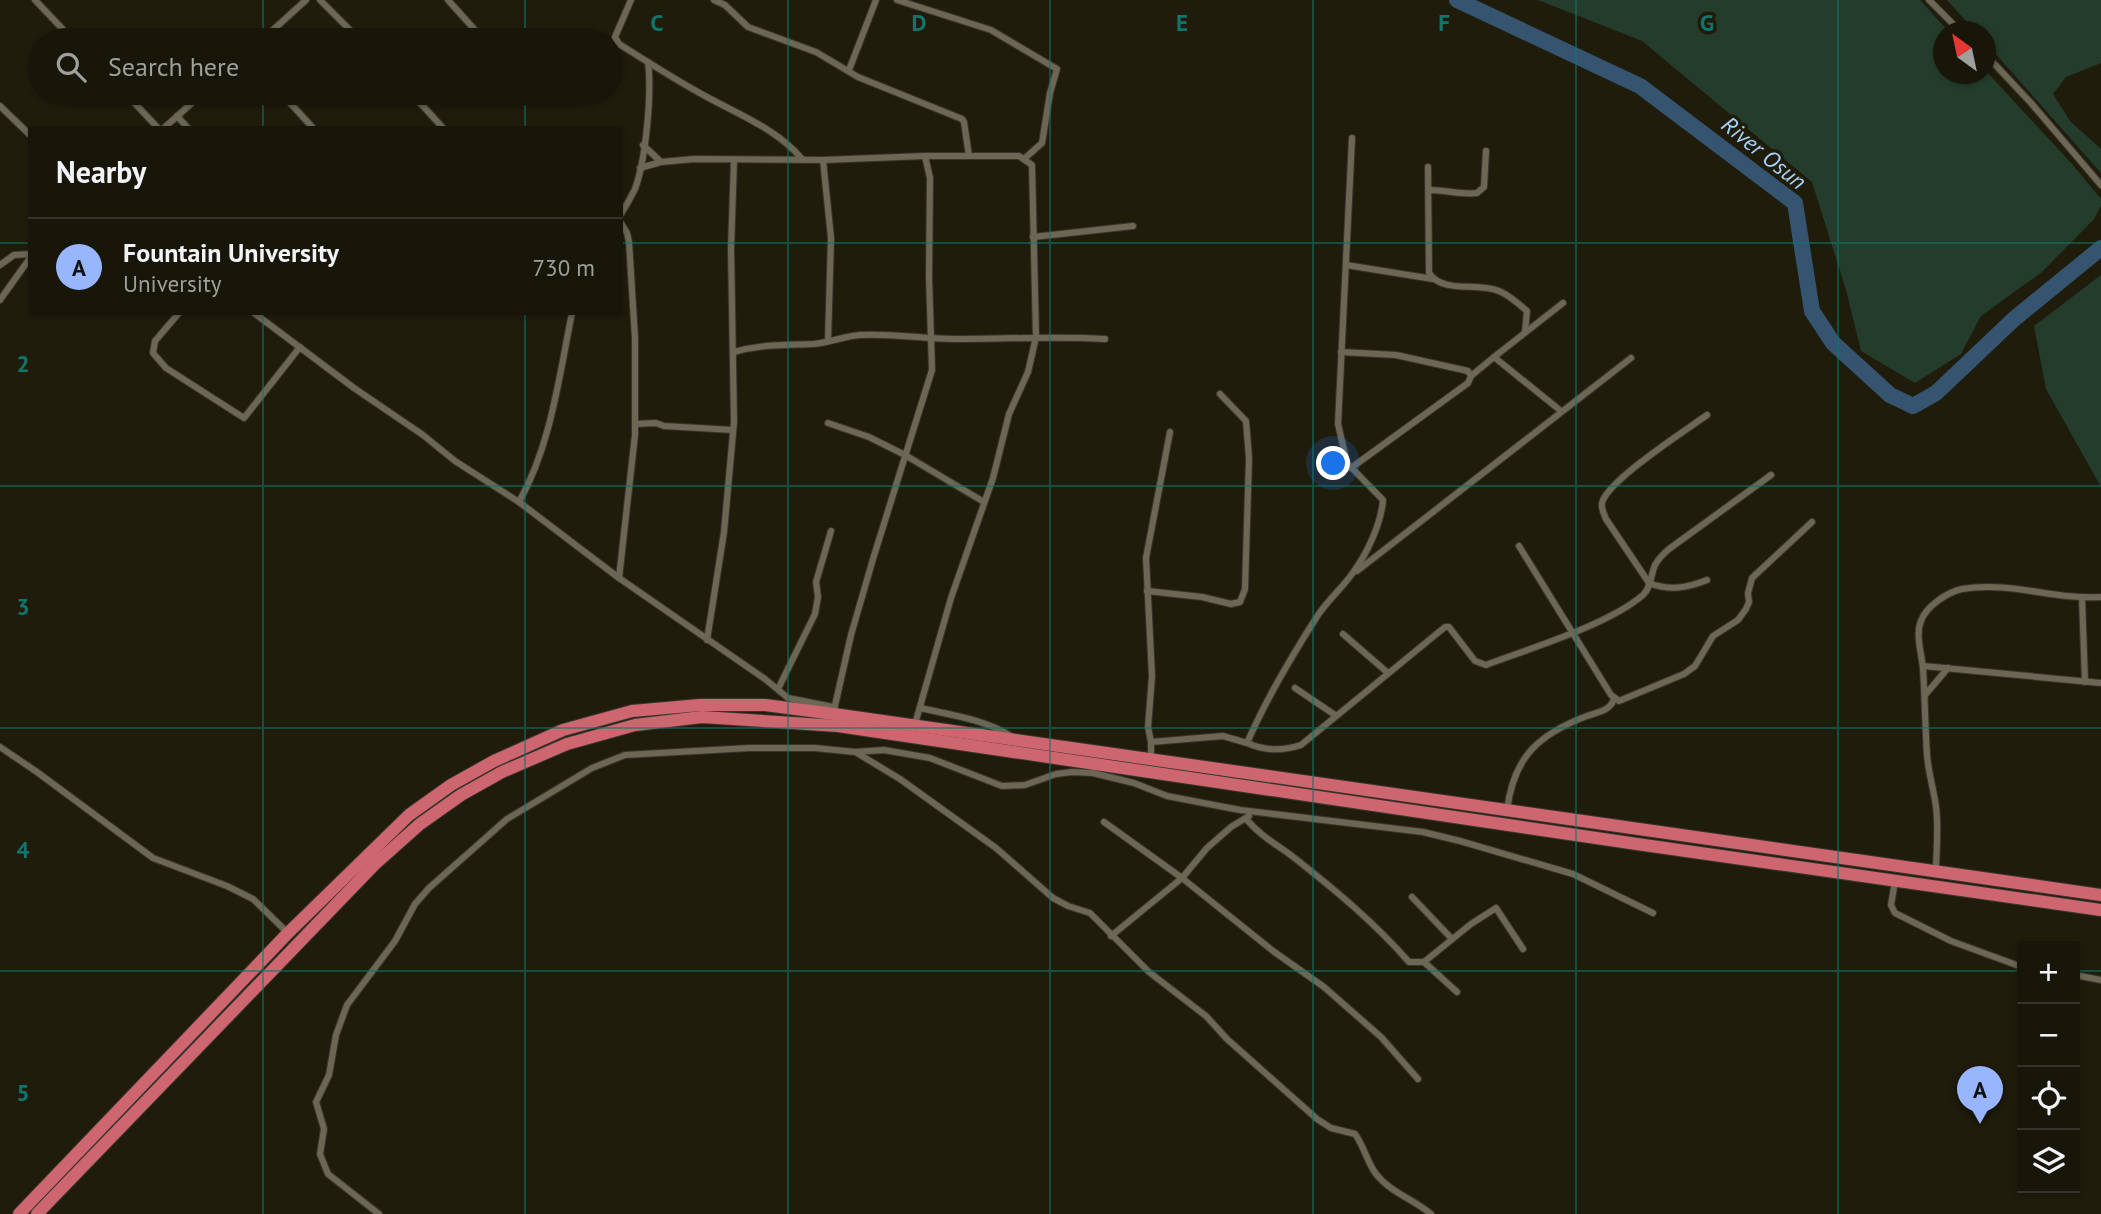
<!DOCTYPE html>
<meta charset="utf-8">
<style>
:root{--surface:#181509;--page:#252217;--text:#f1f3f6;--muted:#9f9f9c;--line:#36342a;--accent:#97b6fd}
body{margin:0;font-family:"PT Sans",sans-serif;background:var(--page);color:var(--text)}
.controls{position:absolute;right:21px;bottom:21px;display:grid;overflow:hidden;border-radius:0px;box-shadow:0 2px 5px #0004}
.controls button{width:63px;height:63px;display:grid;place-items:center;padding:0;border:0;border-bottom:2px solid var(--line);background:var(--surface);color:var(--text);font:35px sans-serif}
.compass{position:absolute;left:1933px;top:21px;width:63px;height:63px;border-radius:50%;background:var(--surface);box-shadow:0 2px 5px #0004;rotate:327deg}
.you{position:absolute;left:1334px;top:464px;width:24px;height:24px;margin:-18px;border:5px solid #fff;border-radius:50%;background:#1a73e8;box-shadow:0 0 0 10px #1a73e833}
.badge{display:grid;place-items:center;width:46px;height:46px;border-radius:50%;background:var(--accent);color:#111;font-size:23px;font-weight:700}
.pin{position:absolute;translate:-50% -58px;filter:drop-shadow(0 2px 4px #0008)}
.pin::after{content:'';position:absolute;top:37px;width:24px;height:21px;background:inherit;clip-path:polygon(0 0,100% 0,50% 100%)}
.list{margin:0;padding:0;list-style:none}
h2{display:flex;justify-content:space-between;align-items:center;height:91px;margin:0;padding:0 28px;font-size:30px}
h2 small{font-size:23px;font-weight:400;color:var(--muted)}
.list li{display:grid;grid-template-columns:46px 1fr auto;gap:21px;align-items:center;box-sizing:border-box;height:98px;padding:0 28px;border-top:2px solid var(--line)}
.list b{display:block;font-size:26px;white-space:nowrap}
.list p{margin:0;font-size:23px;white-space:nowrap;color:var(--muted)}
.list em{font-size:23px;font-style:normal;color:var(--muted)}
.icon{flex:none;width:38px;height:38px;fill:none;stroke:currentColor;stroke-width:2;stroke-linecap:round;stroke-linejoin:round}
.map{position:relative;flex:none;width:2101px;height:1214px;overflow:hidden}
.search{position:absolute;background:var(--surface);box-shadow:0 2px 5px #0004;left:28px;top:28px;width:595px;height:77px;display:flex;align-items:center;gap:18px;box-sizing:border-box;padding:0 24px;border-radius:38px;color:var(--muted);font-size:26px}
.panel{position:absolute;background:var(--surface);box-shadow:0 2px 5px #0004;left:28px;top:126px;width:595px;height:189px;border-radius:0px}
.map>svg:first-child{display:block}
.green{fill:#243c2c}
.lines{fill:none;stroke-linecap:round;stroke-linejoin:round}
.river{stroke:#345470;stroke-width:16}
.street-casing{stroke:#39352e;stroke-width:8}
.highway-casing{stroke:#39352e;stroke-width:14}
.street{stroke:#6b6754;stroke-width:6}
.highway{stroke:#cd666e;stroke-width:12}
.grid{fill:none;stroke:#0f766e;stroke-width:2;stroke-opacity:0.55}
.labels{text-anchor:middle;stroke-width:7;stroke-linejoin:round;paint-order:stroke}
.water-label{font-size:23px;font-style:italic;fill:#a6d2fa;stroke:#201c0c}
.grid-label{font-size:23px;text-anchor:middle;font-weight:bold;fill:#0f766e;stroke:#201c0c;stroke-width:7;stroke-linejoin:round;paint-order:stroke}
</style>
<div class="map">
<svg width="2101" height="1214" viewBox="0 0 2101 1214">
<rect width="100%" height="100%" fill="#201c0c"/>
<g class="green">
<polygon points="1538,0 1920,0 1948,31 1944,32 1944,74 1986,74 1986,71 2072,164 2101,199 2101,206 2094,219 2042,272 1981,316 1961,354 1915,383 1861,351 1846,290 1812,182 1642,41"/>
<polygon points="1947,0 2101,0 2101,63 2066,77 2053,94 2070,121 2101,149 2101,173 1986,43 1986,32 1975,31"/>
<polygon points="2101,275 2101,487 2046,389 2034,326"/>
</g>
<g class="lines">
<polyline class="river" points="1457,0 1640,86 1795,203 1812,311 1833,343 1890,395 1913,406 1936,393 2014,319 2101,248"/>
<g class="street-casing">
<g id="street">
<polyline points="35,0 73,40"/>
<polyline points="320,0 360,40"/>
<polyline points="448,0 484,40"/>
<path d="M631 0 615 37 619 44C648 62 677 81 707 97 740 115 778 130 802 159"/>
<polyline points="714,0 725,5 748,27 816,52 858,77 962,119 964,122 969,156"/>
<polyline points="897,0 991,30 1057,69 1050,93 1042,143 1024,159"/>
<polyline points="1929,0 1961,32"/>
<polyline points="262,40 306,0"/>
<polyline points="1986,55 2031,103 2101,185"/>
<polyline points="849,70 876,0"/>
<polyline points="125,93 158,128"/>
<polyline points="281,93 313,128"/>
<polyline points="411,93 443,128"/>
<polyline points="528,93 533,99"/>
<polyline points="0,106 30,135"/>
<polyline points="177,116 188,128"/>
<polyline points="164,128 203,93"/>
<polyline points="643,145 661,162"/>
<polyline points="823,160 831,238 828,341"/>
<path d="M1428 167 1429 273C1443 294 1477 282 1499 291 1509 295 1519 304 1527 311L1525 332"/>
<polyline points="640,168 661,162 694,159 823,160 925,156 1019,156 1032,165 1036,337 1028,372 1009,414 993,478 951,598 915,724"/>
<path d="M1430 190C1446 190 1461 195 1477 193L1484 187 1486 151"/>
<path d="M621 214C626 206 631 197 635 189 646 159 652 93 648 62"/>
<polyline points="1033,237 1133,226"/>
<polyline points="0,265 14,255 30,254"/>
<polyline points="1346,265 1433,279"/>
<polyline points="0,300 30,258"/>
<polyline points="179,313 155,341 153,353 166,368 244,418 300,347"/>
<polyline points="254,313 354,388 423,435 455,461 519,502 619,578 765,679 788,698 833,707"/>
<path d="M734 352C761 344 785 345 813 344 829 343 844 336 860 335 892 333 923 339 955 339 1005 339 1055 336 1105 339"/>
<polyline points="1341,352 1396,355 1468,371 1471,376 1468,383 1351,468"/>
<polyline points="1494,357 1563,303"/>
<polyline points="1471,376 1494,357 1561,411"/>
<polyline points="828,423 869,437 905,455 984,502"/>
<polyline points="635,424 656,423 664,426 733,430"/>
<path d="M519 502C551 445 559 377 572 313"/>
<polyline points="1519,546 1611,695 1619,701 1684,674 1695,666 1713,636 1738,620 1746,609 1749,602 1748,593 1752,578 1812,522"/>
<polyline points="1357,571 1631,358"/>
<polyline points="619,578 635,435 635,338 629,242 627,233 621,223"/>
<path d="M1707 580C1687 588 1669 591 1649 583L1606 519C1604 514 1601 509 1602 503 1607 481 1686 430 1707 415"/>
<polyline points="1147,591 1202,597 1231,604 1240,602 1245,589 1249,458 1246,421 1220,394"/>
<polyline points="2082,598 2085,682"/>
<polyline points="1343,634 1388,673"/>
<polyline points="707,640 724,532 734,422 731,249 734,160"/>
<polyline points="1923,666 2101,683"/>
<polyline points="1295,688 1335,715"/>
<polyline points="778,689 815,614 818,597 816,582 831,531"/>
<polyline points="1925,695 1948,668"/>
<path d="M920 708C951 715 983 719 1011 736"/>
<polyline points="834,710 851,635 873,559 932,370 929,277 930,178 925,156"/>
<path d="M1151 742 1223 736 1247 743C1267 697 1291 657 1318 615 1328 600 1342 588 1352 574 1367 554 1381 524 1383 500L1347 463 1338 424 1352 138"/>
<path d="M1247 743C1265 751 1283 751 1301 745L1445 627H1449L1475 661 1486 665C1531 648 1608 625 1643 595 1651 588 1651 574 1655 565 1659 558 1663 554 1669 549L1771 475"/>
<polyline points="0,747 37,772 153,858 227,886 253,899 288,933"/>
<path d="M857 753 900 779 996 848 1053 898 1068 906 1090 913 1149 972 1206 1016 1227 1039 1317 1119 1331 1128 1355 1134C1364 1146 1367 1162 1376 1174 1390 1192 1413 1199 1431 1214"/>
<polyline points="1151,760 1151,742 1148,727 1152,676 1146,558 1170,432"/>
<path d="M1507 811C1513 757 1539 734 1587 716 1598 712 1610 711 1614 699"/>
<path d="M1246 819C1262 837 1273 842 1292 856 1334 889 1374 922 1409 962H1424L1471 924 1496 908 1523 949"/>
<polyline points="1104,822 1182,878 1273,951 1324,987 1381,1037 1418,1079"/>
<path d="M1936 872C1936 851 1939 828 1936 807 1934 790 1928 772 1927 754 1925 726 1925 697 1923 669 1922 654 1915 635 1921 621 1926 606 1948 592 1962 589 2011 581 2054 600 2101 597"/>
<polyline points="1895,881 1891,905 1895,913 1951,941 2022,967"/>
<polyline points="1412,897 1452,939"/>
<polyline points="1111,936 1182,878 1207,848 1231,827 1249,816"/>
<polyline points="1424,962 1457,992"/>
<polyline points="2075,975 2101,980"/>
<polyline points="379,1214 328,1174 320,1154 324,1129 316,1102 329,1075 336,1035 347,1005 395,941 415,904 429,888 507,819 592,768 625,755 749,748 815,748 855,752 884,750 930,758 1002,786 1025,785 1056,774 1072,772 1093,773 1134,783 1167,796 1240,810 1423,832 1460,841 1573,874 1653,913"/>
</g>
</g>
<g class="highway-casing">
<g id="highway">
<polyline points="19,1214 288,933 409,815 451,785 494,761 563,730 632,711 700,705 765,705 834,714 2101,895"/>
<polyline points="37,1214 375,864 420,824 461,795 502,772 567,744 635,725 702,717 838,726 1637,844 2101,910"/>
</g>
</g>
<use href="#street" class="street"/>
<use href="#highway" class="highway"/>
</g>
<path class="grid" d="M263 0V40M525 0V40M788 0V1214M1050 0V1214M1313 0V1214M1576 0V1214M1838 0V1214M263 93V128M525 93V128M0 243H30M621 243H2101M263 313V1214M525 313V1214M0 486H2101M0 728H2101M0 971H2022M2075 971H2101"/>
<g class="labels">
<g class="water-label">
<text transform="translate(1764 153) rotate(39)" y="8">River Osun</text>
</g>
</g>
<g class="grid-label">
<text x="657" y="31">C</text>
<text x="919" y="31">D</text>
<text x="1182" y="31">E</text>
<text x="1444" y="31">F</text>
<text x="1707" y="31">G</text>
<text x="23" y="372">2</text>
<text x="23" y="615">3</text>
<text x="23" y="858">4</text>
<text x="23" y="1101">5</text>
</g>
</svg>
<div class="controls">
<button>+</button>
<button>−</button>
<button><svg class="icon" aria-label="locate" viewBox="0 0 24 24"><circle cx="12" cy="12" r="6"/><path d="M12 2v4M12 18v4M2 12h4M18 12h4"/></svg></button>
<button><svg class="icon" aria-label="layers" viewBox="0 0 24 24"><path d="M12 4l9 5-9 5-9-5zM3 14l9 5 9-5"/></svg></button>
</div>
<svg class="compass" viewBox="-18 -18 36 36"><path d="M0-13l5 13h-10z" fill="#e53935"/><path d="M0 13l5-13h-10z" fill="#9f9f9c"/></svg>
<div class="you"></div>
<div class="pin badge" style="left:1980px;top:1124px">A</div>
<div class="search"><svg class="icon" aria-label="search" viewBox="0 0 24 24"><circle cx="10" cy="10" r="6"/><path d="M15 15l6 6"/></svg>Search here</div>
<section class="panel">
<h2>Nearby<small></small></h2>
<ul class="list">
<li><span class="badge">A</span><div><b>Fountain University</b><p>University</p></div><em>730 m</em></li>
</ul>
</section>
</div>
